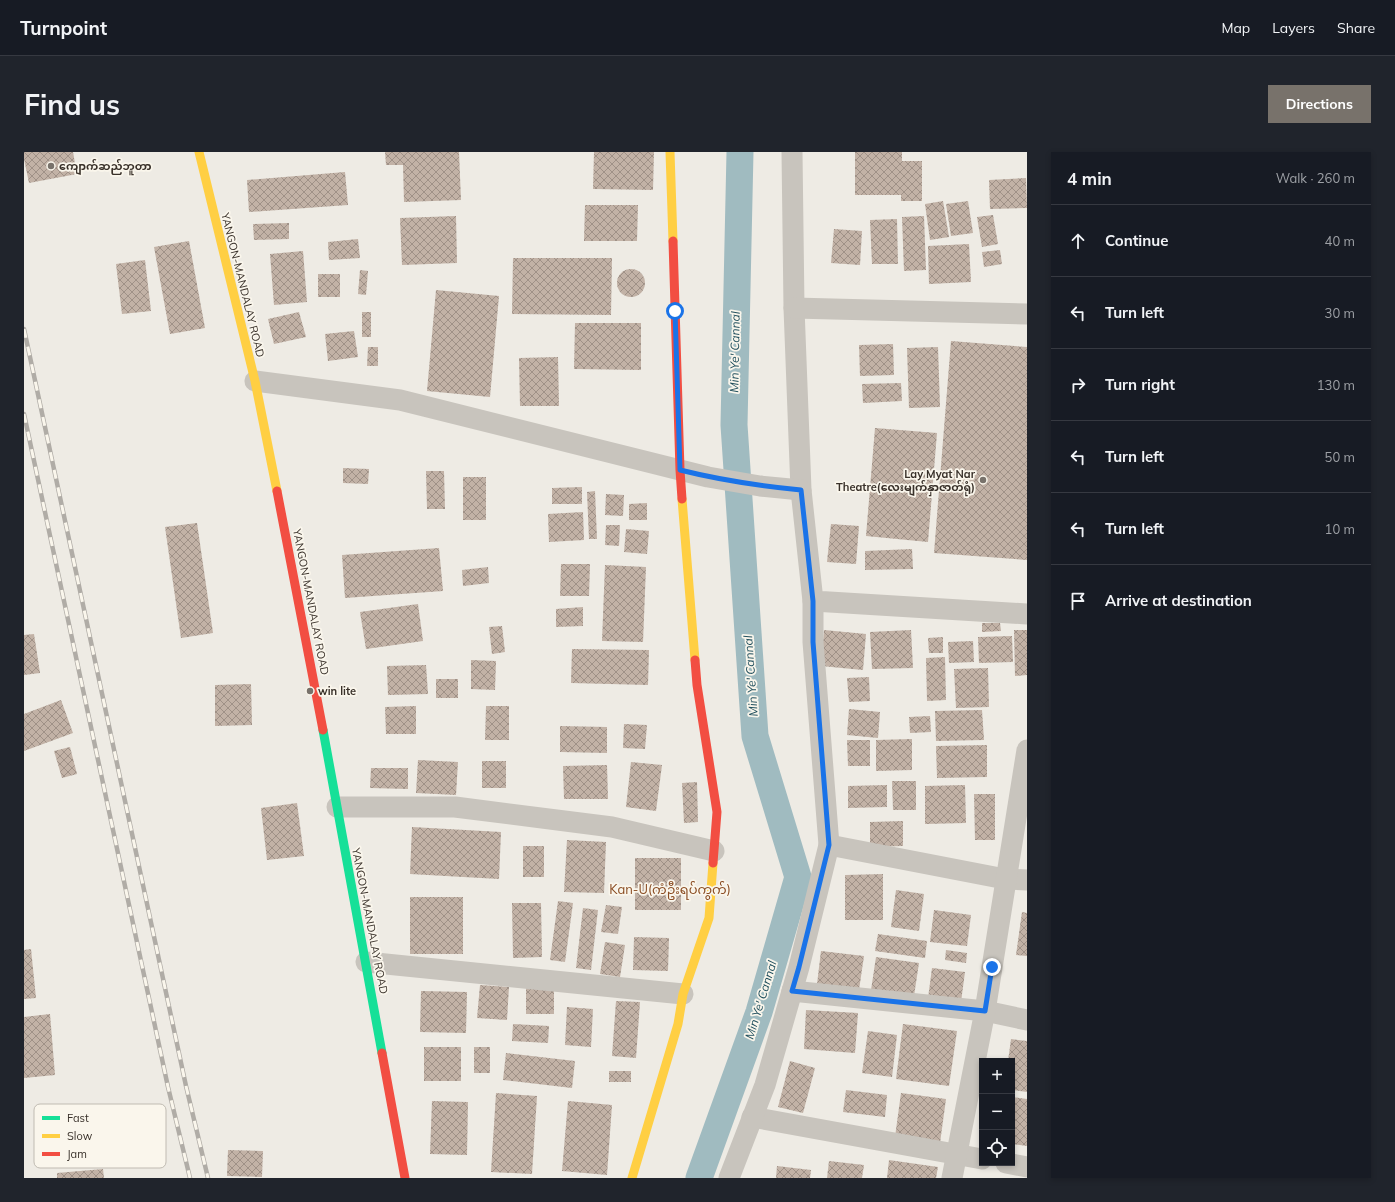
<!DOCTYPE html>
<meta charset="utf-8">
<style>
:root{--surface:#171b24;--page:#20242c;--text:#f1f3f6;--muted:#9ea1a6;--line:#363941;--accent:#78726b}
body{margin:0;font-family:Mulish,"Noto Sans Myanmar",sans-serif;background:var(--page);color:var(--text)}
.controls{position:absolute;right:12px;bottom:12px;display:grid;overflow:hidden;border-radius:0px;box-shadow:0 2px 6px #0003}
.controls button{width:36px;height:36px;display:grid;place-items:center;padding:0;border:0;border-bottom:1px solid var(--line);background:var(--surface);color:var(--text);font:20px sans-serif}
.stop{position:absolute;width:12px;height:12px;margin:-9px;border:3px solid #1a73e8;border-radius:50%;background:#fff}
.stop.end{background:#1a73e8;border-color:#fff;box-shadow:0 1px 4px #0008}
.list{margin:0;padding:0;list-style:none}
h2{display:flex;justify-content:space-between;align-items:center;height:52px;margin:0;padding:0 16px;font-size:17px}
h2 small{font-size:13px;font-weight:400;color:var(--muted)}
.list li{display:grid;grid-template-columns:26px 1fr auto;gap:12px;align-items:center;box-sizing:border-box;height:72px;padding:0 16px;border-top:1px solid var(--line)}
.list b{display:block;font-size:15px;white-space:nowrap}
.list em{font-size:13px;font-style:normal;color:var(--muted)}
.icon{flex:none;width:22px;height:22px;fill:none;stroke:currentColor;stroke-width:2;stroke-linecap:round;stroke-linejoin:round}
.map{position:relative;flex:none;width:1003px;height:1026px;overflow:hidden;border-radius:0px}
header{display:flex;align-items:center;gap:24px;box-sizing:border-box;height:56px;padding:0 20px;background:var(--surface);border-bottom:1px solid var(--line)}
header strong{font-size:19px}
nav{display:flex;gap:22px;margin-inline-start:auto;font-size:14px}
.intro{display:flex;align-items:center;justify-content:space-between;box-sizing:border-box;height:96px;padding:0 24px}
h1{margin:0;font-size:28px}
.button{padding:10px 18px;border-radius:0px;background:var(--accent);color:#fff;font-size:14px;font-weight:700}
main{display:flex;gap:24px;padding:0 24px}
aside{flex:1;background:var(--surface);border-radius:0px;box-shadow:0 2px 6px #0003}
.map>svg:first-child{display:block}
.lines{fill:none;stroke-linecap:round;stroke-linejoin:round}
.canal{stroke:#a0bbc0;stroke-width:27}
.building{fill:url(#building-cross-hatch)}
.street{stroke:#c8c4bd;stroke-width:21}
.fast{stroke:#16e098;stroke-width:9}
.slow{stroke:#ffcf43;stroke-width:9}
.jam{stroke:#f24e42;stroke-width:9}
.rail-casing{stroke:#b0aca6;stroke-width:4.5}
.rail{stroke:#faf6ec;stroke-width:3;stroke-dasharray:9;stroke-linecap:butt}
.route{stroke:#1a73e8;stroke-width:5}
.poi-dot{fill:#78726b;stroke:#faf6ec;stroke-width:1.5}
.labels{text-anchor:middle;stroke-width:3.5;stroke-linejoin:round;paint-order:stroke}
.poi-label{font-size:11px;font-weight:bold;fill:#39312a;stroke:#faf6ec;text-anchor:start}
.street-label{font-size:11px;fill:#39312a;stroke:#faf6ec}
.water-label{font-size:12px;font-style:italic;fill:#1f4e5c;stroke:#faf6ec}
.quarter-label{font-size:13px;fill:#8a4c22;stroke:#faf6ec}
.key{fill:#faf6ec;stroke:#c0bbb2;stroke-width:1}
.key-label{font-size:11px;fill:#39312a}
</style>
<header>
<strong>Turnpoint</strong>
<nav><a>Map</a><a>Layers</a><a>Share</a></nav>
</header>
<div class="intro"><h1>Find us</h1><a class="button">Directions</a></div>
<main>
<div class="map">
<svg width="1003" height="1026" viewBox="0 0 1003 1026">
<defs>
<pattern id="building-cross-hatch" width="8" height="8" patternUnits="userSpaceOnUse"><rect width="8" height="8" fill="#c2b2a6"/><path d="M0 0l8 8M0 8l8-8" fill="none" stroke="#9f9187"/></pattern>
</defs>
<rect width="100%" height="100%" fill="#eeebe4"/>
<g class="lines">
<polyline class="canal" points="675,1026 735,860 774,725 731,584 710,273 716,0"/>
</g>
<g class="building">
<polygon points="0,0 49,0 53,22 5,31 0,7"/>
<polygon points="361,0 435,0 437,48 380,50 379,13 362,13"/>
<polygon points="570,0 630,0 629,38 569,37"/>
<polygon points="831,0 878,0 878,9 898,9 898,49 877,49 877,43 831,43"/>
<polygon points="321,20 324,53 225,60 223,28"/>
<polygon points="1002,26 1003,56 966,57 965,28"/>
<polygon points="919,49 925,85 906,88 901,52"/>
<polygon points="944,49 949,81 927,84 922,52"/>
<polygon points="561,53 614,53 613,89 560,89"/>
<polygon points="969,63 974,92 958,95 953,65"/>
<polygon points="432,64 433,111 378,113 376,66"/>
<polygon points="900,64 902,118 880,119 878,65"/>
<polygon points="873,67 874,112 848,112 846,68"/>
<polygon points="265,71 265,87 230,88 229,72"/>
<polygon points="810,77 838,79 836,113 807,111"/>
<polygon points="334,87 336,106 305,108 304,90"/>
<polygon points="165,89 181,176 146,182 130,95"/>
<polygon points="945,92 947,130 905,132 904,94"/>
<polygon points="976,98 978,112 960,115 958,100"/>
<polygon points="279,99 283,150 250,153 246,102"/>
<polygon points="489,106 588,106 587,163 488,162"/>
<polygon points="121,108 127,159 98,162 92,112"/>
<circle cx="607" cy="131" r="14"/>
<polygon points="336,118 344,119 342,143 334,142"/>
<rect x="294" y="122" width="22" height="23"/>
<polygon points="412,138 475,144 466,245 403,239"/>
<polygon points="275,160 282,185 250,192 244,167"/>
<rect x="338" y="160" width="9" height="25"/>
<polygon points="551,171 617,171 617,218 550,217"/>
<polygon points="330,179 334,205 304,209 301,182"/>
<polygon points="927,189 1003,195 1003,408 910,401"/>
<polygon points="869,192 870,223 836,224 835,193"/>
<polygon points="344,195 354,195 354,214 343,214"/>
<polygon points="914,195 916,255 885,256 883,196"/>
<polygon points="534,205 535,254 496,254 495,206"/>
<polygon points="877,231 878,249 839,251 838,232"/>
<polygon points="851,276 913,281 904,390 842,384"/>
<polygon points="319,316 345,317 344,332 319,331"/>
<polygon points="402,319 420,319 421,357 403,357"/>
<rect x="439" y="325" width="23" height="43"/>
<polygon points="558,335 558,352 528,352 528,336"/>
<polygon points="571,339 573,387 565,387 563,340"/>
<polygon points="582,342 600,343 599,364 581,363"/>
<polygon points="623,351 623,368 605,368 605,352"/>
<polygon points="559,360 560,388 525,390 524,362"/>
<polygon points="173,371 189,481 157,486 141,375"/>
<polygon points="807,372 835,374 832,412 803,410"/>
<polygon points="582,373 596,373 595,394 581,393"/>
<polygon points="602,377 625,379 623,402 600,400"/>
<polygon points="415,396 419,439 321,446 318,403"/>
<polygon points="888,397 889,417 841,418 841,399"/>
<polygon points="537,412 566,412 565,444 536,444"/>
<polygon points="581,413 622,415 619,490 578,489"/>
<polygon points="464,415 465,431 439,434 438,418"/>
<polygon points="394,452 399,489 342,497 336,460"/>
<polygon points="559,455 559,474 532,475 532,457"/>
<polygon points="958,471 976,471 977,479 958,480"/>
<polygon points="478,474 481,500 468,502 465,475"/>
<polygon points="800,478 842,482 839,518 797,514"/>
<polygon points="887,478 889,516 848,517 846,480"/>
<polygon points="990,478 1003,478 1003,523 991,524"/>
<polygon points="10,482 16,521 0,523 0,483"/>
<polygon points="988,484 989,510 955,511 954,485"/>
<polygon points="919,485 919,501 905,501 904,486"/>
<polygon points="949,489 950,510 925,511 924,490"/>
<polygon points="548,497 625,498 624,533 547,531"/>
<polygon points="921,505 922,548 903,549 902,506"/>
<polygon points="447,508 472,509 471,538 447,537"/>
<polygon points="402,513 404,542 364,543 363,514"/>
<polygon points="964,516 965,555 932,556 930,517"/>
<polygon points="845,525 846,549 825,550 823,526"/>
<rect x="412" y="527" width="22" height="19"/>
<polygon points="227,532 228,573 191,574 191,533"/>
<polygon points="37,548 49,581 0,599 0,562"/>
<polygon points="392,554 392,582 362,582 361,555"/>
<polygon points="462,554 485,554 485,588 461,588"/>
<polygon points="825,557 856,560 854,586 823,583"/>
<polygon points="958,558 960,588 912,589 911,559"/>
<polygon points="906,564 907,580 886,581 885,565"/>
<polygon points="600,572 623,573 621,597 599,596"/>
<polygon points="536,574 583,575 583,601 536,600"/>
<polygon points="888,587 888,618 852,619 852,588"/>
<polygon points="823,588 846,588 846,614 824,614"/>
<polygon points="963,593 963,625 913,626 912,594"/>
<polygon points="46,595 53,622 38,626 30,599"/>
<polygon points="394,608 434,610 432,643 392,641"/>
<rect x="458" y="609" width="24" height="27"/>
<polygon points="607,610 638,613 632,659 602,655"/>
<polygon points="583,613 584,647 540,647 539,614"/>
<polygon points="347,616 384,616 384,637 346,636"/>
<polygon points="868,629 892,629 892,658 869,658"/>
<polygon points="673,630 674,670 660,671 658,631"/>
<polygon points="863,633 863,655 824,656 824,634"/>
<polygon points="941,633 942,671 901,672 901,634"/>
<polygon points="950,642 971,642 971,688 951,688"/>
<polygon points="273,651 280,704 243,708 237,656"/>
<polygon points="879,669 879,694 846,695 846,670"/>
<polygon points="388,675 477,680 475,727 386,722"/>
<polygon points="543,688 582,690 580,741 540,740"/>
<rect x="499" y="694" width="21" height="31"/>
<rect x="611" y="706" width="46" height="52"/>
<polygon points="859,722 859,768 821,768 821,723"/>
<polygon points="872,738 900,742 895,779 867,775"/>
<rect x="386" y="745" width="53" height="57"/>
<polygon points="534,749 549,751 541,810 526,808"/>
<polygon points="488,751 517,751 518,805 489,806"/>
<polygon points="582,753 598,755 594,782 577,780"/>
<polygon points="559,756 574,758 567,818 552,816"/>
<polygon points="910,758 947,763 943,794 906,790"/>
<polygon points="998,760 1003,761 1003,804 992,803"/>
<polygon points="854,782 903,789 901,806 851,799"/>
<polygon points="610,785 645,786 644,819 609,818"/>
<polygon points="581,790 601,793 596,825 576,822"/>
<polygon points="7,797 12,846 0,847 0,798"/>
<polygon points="922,798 943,801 942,811 921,808"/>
<polygon points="797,799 840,804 835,838 793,832"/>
<polygon points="852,805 895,811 890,844 847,838"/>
<polygon points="908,816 941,820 937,850 904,846"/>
<polygon points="456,833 485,835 483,868 453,866"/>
<rect x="502" y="836" width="28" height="26"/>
<polygon points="397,839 443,840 442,881 396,880"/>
<polygon points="592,849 616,850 612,906 588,904"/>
<polygon points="543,855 569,857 567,895 541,893"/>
<polygon points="782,858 834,861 831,901 780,897"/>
<polygon points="26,862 31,923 0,926 0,865"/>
<polygon points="489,872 525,874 524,891 488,889"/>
<polygon points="879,872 933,879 925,934 872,927"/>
<polygon points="844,879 873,883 868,925 838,921"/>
<polygon points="987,887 1003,889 1003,940 988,938 988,909 984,909"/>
<rect x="400" y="895" width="37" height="34"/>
<rect x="450" y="895" width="16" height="26"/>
<polygon points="482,901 551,909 548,936 479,928"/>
<polygon points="766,909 791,916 779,961 754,955"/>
<rect x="585" y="919" width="22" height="11"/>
<polygon points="822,938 863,943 861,965 819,960"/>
<polygon points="472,941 513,944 508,1022 467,1020"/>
<polygon points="877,941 922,947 916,991 871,985"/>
<polygon points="988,945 1003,947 1003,994 988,992"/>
<polygon points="408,949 444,950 443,1003 406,1002"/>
<polygon points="544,949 588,953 583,1023 538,1019"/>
<polygon points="204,998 239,999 238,1025 203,1024"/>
<polygon points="865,1008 914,1015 912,1026 863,1026"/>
<polygon points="805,1009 840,1013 838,1026 803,1026"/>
<polygon points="753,1014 787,1018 786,1026 752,1026"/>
<polygon points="79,1017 80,1026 33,1026 33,1021"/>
</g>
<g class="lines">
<g class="street">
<polyline points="768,0 770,156 777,338 789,449 1003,462"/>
<polyline points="770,156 1003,162"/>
<polyline points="231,229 376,248 684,325 736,334 777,338"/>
<polyline points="313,655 431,655 588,675 690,699"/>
<polyline points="805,693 981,727 1003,728"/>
<polyline points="342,810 659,842"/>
<polyline points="768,839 961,859 1003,868"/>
<polyline points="728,965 958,1007"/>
<polyline points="982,1011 1003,1015"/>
<polyline points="705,1026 741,933 775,815 805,693 789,490 789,449"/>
<polyline points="928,1026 961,859 1003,598"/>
</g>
<polyline class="fast" points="299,578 358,901"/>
<g class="slow">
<polyline points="175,0 231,229 253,339"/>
<polyline points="646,0 649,89"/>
<polyline points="658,347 671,508"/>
<polyline points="608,1026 654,872 659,842 685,766 689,711"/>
</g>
<g class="jam">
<polyline points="649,89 656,318 658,347"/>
<polyline points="253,339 299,578"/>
<polyline points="671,508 673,533 693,660 689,711"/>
<polyline points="358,901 381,1026"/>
</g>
<g class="rail-casing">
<g id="rail">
<polyline points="0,177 162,934 184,1026"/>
<polyline points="0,262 144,935 166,1026"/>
</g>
</g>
<use href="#rail" class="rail"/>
</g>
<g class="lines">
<path class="route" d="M651 159 656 318C696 328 736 334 777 338L789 449V490L805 693 775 815 768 839 961 859 968 815"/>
</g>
<g class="poi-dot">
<circle cx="27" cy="14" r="4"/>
<circle cx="959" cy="328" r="4"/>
<circle cx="286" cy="539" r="4"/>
</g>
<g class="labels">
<g class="poi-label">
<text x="35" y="18">ကျောက်ဆည်ဘူတာ</text>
<text x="951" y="326" text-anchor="end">Lay Myat Nar<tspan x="951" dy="13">Theatre(လေးမျက်နှာဇာတ်ရုံ)</tspan></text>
<text x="294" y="543">win lite</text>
</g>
<g class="street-label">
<text transform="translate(219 133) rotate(76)" y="4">YANGON-MANDALAY ROAD</text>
<text transform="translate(287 450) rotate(79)" y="4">YANGON-MANDALAY ROAD</text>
<text transform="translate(346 769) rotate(79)" y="4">YANGON-MANDALAY ROAD</text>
</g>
<g class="water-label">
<text transform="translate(711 200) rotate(-89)" y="4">Min Ye' Cannal</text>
<text transform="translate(727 524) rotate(-94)" y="4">Min Ye' Cannal</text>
<text transform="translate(737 848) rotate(-73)" y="4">Min Ye' Cannal</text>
</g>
<g class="quarter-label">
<text x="646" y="742">Kan-U(ကံဦးရပ်ကွက်)</text>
</g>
</g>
<rect x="10" y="952" width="132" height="64" rx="6" class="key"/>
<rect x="18" y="964" width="18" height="4" fill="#16e098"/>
<rect x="18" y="982" width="18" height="4" fill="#ffcf43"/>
<rect x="18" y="1000" width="18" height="4" fill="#f24e42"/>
<g class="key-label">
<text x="43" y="970">Fast</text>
<text x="43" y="988">Slow</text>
<text x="43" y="1006">Jam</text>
</g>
</svg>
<div class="controls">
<button>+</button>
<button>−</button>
<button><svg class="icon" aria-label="locate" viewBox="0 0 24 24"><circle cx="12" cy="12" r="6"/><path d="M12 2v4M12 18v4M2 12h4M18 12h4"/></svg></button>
</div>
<div class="stop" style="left:651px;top:159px"></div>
<div class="stop end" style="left:968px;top:815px"></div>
</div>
<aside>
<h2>4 min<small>Walk · 260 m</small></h2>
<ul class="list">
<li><svg class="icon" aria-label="ahead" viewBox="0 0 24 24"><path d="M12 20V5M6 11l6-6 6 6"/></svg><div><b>Continue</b></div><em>40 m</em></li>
<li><svg class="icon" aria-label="left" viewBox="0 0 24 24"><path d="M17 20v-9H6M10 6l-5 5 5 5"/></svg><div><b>Turn left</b></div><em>30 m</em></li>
<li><svg class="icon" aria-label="right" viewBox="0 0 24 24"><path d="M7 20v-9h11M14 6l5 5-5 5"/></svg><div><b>Turn right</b></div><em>130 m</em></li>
<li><svg class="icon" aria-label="left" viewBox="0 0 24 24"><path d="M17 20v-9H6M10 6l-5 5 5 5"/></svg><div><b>Turn left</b></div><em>50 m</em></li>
<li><svg class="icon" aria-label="left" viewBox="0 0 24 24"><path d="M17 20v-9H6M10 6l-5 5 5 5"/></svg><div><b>Turn left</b></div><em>10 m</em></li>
<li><svg class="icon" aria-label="arrive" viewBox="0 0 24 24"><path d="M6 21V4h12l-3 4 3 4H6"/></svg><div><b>Arrive at destination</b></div></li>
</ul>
</aside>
</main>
